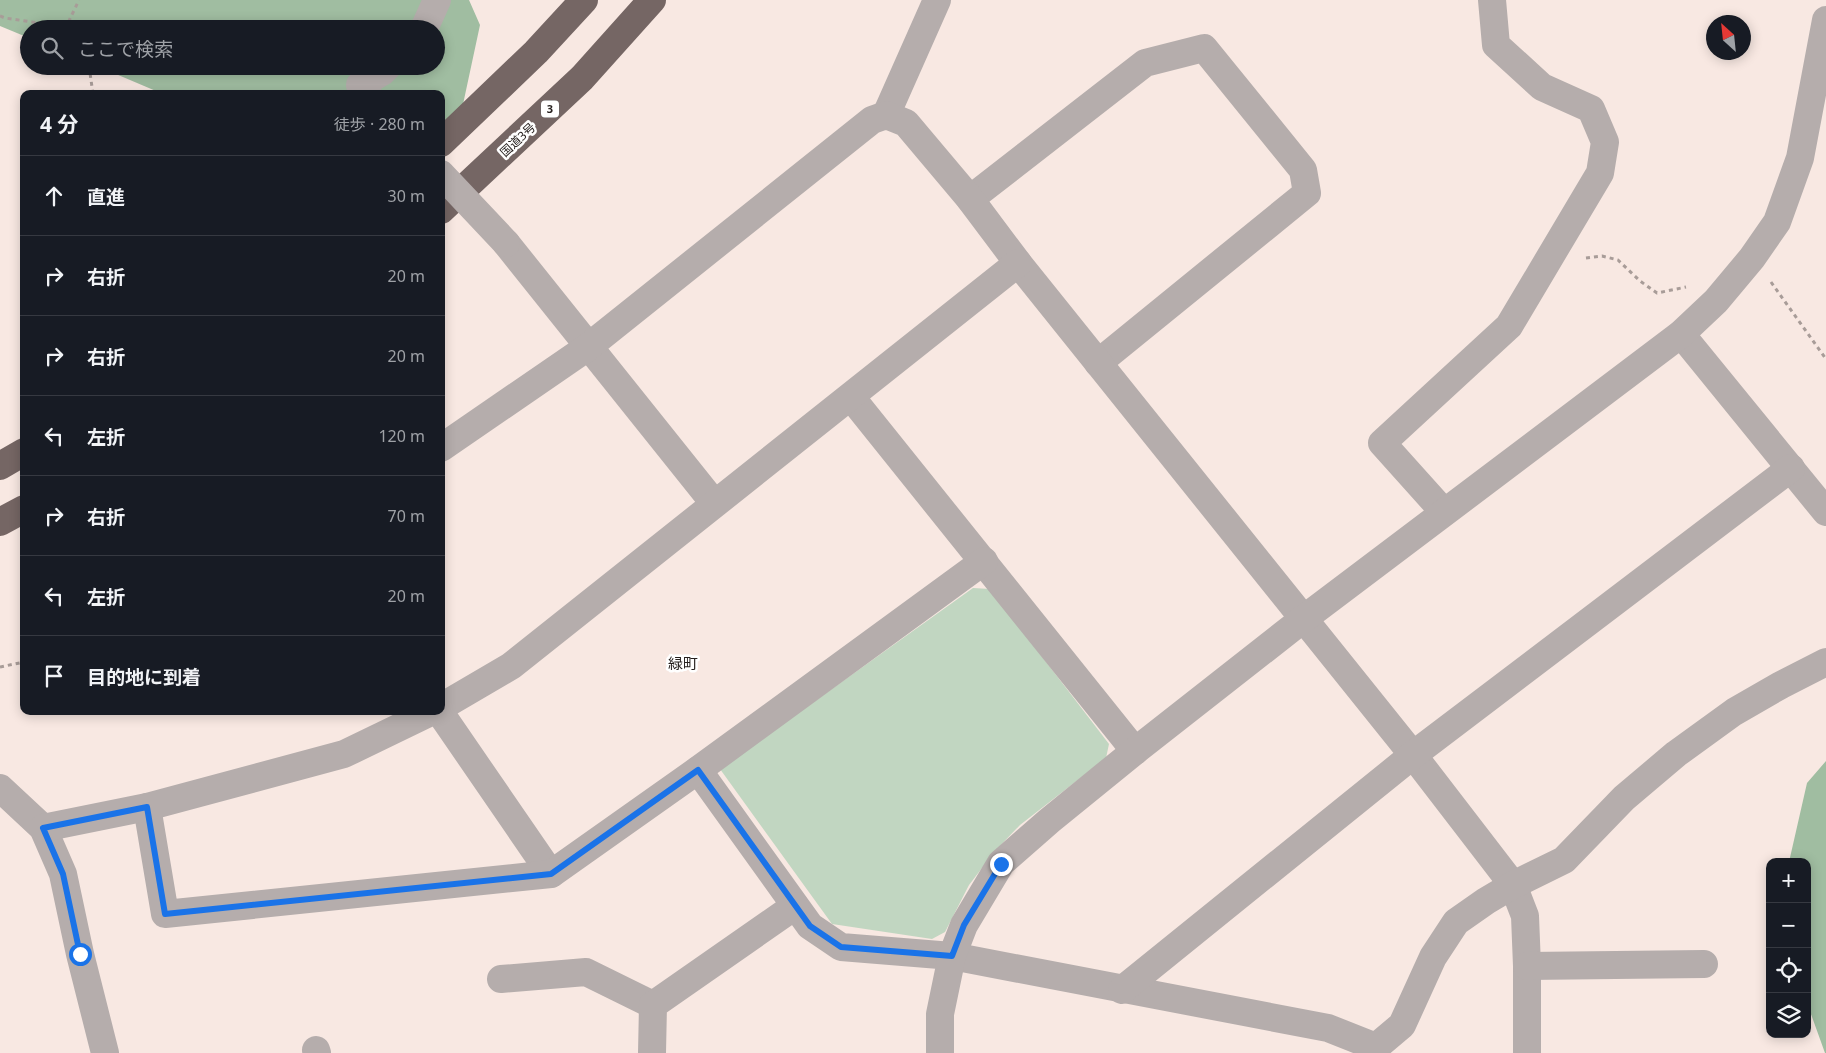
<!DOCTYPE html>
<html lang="ja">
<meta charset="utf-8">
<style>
:root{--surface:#171b24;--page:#20242c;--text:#f1f3f6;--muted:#9ea1a6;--line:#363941}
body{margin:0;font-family:"Noto Sans","Noto Sans JP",sans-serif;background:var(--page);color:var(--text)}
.controls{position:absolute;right:15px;bottom:15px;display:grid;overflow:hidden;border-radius:10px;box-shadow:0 2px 12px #0003}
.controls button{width:45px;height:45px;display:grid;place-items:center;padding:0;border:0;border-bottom:1px solid var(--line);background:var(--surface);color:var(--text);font:25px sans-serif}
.compass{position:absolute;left:1706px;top:15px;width:45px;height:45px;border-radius:50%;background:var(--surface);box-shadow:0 2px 12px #0003;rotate:333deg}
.stop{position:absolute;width:15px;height:15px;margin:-11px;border:4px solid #1a73e8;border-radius:50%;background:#fff}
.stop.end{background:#1a73e8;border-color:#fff;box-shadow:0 1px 5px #0008}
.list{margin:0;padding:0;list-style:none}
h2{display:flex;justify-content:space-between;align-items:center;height:65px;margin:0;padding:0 20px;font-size:21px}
h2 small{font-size:16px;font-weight:400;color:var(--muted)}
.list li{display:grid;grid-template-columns:32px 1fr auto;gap:15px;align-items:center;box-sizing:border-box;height:80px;padding:0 20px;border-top:1px solid var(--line)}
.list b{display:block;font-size:19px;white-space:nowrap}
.list em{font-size:16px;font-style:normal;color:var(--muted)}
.icon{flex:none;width:28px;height:28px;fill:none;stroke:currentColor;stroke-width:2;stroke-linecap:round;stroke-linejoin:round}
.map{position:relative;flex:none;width:1826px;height:1053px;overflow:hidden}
.search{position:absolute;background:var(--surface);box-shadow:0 2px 12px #0003;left:20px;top:20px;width:425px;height:55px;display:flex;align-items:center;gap:12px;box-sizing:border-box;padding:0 18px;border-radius:28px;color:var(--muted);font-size:19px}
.panel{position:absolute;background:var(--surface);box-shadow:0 2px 12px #0003;left:20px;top:90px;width:425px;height:625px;border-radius:10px}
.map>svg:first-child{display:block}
.green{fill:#c1d6c1}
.forest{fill:#a0bda1}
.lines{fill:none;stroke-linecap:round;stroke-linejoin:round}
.path{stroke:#a89c98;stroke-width:3;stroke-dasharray:4 4;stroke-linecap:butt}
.minor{stroke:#b5adac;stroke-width:28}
.highway{stroke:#756664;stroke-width:28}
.minor-bridge{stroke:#b5adac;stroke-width:28}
.route{stroke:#1a73e8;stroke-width:6}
.labels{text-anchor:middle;stroke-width:5;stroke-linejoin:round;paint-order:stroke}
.shield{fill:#fff;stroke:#676362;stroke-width:1}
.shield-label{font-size:11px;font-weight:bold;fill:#26201e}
.street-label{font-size:12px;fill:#26201e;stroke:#fff}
.quarter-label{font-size:15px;fill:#26201e;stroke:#fff}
</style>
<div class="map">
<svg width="1826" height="1053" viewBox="0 0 1826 1053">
<rect width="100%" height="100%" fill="#f8e8e2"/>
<polygon class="green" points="973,588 990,589 1109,744 1106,758 1020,825 995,851 969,885 945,932 932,939 832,924 720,769"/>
<g class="forest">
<polygon points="0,0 469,0 480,25 462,109 441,127 441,94 163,94 97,66 436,66 436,29 29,29 29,38 0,26"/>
<polygon points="1826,761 1826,1053 1825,1053 1807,1003 1807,862 1789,862 1807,783"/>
</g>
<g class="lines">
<g class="path">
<polyline points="0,16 5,18 66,27"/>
<polyline points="67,29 66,27 79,0"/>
<polyline points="89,66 93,94"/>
<polyline points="1586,258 1602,256 1618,260 1640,281 1657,293 1686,287"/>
<polyline points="1771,282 1826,359"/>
<polyline points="0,667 24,662"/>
</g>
<g class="minor">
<polyline points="424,29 437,0"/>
<polyline points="368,94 360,85 382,72 388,66"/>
<polyline points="886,115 937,0"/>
<polyline points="970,199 1145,63 1204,48 1303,170 1307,193 1098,363"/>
<polyline points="506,243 714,503"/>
<polyline points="1681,334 1826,512"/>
<polyline points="851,397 1135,751"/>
<polyline points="441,448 588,347 872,120 886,115 906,123 970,199 1018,263 1413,755 1513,885 1525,916 1527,966 1527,1053"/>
<polyline points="1444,512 1382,443 1509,326 1600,173 1605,142 1591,109 1542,87 1496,45 1492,0"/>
<polyline points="441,707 511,666 1018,263"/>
<polyline points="439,711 551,874"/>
<polyline points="698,770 810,926 841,947 952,956 1328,1028 1376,1047 1402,1025 1433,957 1456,922 1486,901 1513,885 1564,860 1624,798 1676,754 1734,712 1781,685 1826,662"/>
<polyline points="0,788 43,828 63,874 80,954 105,1053"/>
<polyline points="147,807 165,914 551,874 698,770 984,561"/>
<polyline points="43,828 147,807 344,754 433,711"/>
<polyline points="1527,966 1704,964"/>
<polyline points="501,979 586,972 653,1005"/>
<polyline points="1122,990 1413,755 1791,468"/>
<polyline points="316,1050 317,1053"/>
<polyline points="652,1053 653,1005 795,906"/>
<polyline points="940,1053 940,1014 952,956 964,925 1001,863 1049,821 1135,751 1302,620 1681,334 1716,301 1752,258 1777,222 1800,158 1826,20"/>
</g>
<g class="highway">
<polyline points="441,143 536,52 584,0"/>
<polyline points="441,210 582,78 652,0"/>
<polyline points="0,466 24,452"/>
<polyline points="0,522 24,509"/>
</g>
<polyline class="minor-bridge" points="441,174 506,243"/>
</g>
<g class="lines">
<polyline class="route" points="80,954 63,874 43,828 147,807 165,914 551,874 698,770 810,926 841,947 952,956 964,925 1001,864"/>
</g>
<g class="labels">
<rect class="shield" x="541" y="100.5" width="18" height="17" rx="4"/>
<g class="shield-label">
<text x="550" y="113">3</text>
</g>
<g class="street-label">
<text transform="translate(518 140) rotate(-43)" y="4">国道3号</text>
</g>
<g class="quarter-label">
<text x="683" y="669">緑町</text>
</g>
</g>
</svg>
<div class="controls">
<button>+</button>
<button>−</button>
<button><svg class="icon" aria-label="locate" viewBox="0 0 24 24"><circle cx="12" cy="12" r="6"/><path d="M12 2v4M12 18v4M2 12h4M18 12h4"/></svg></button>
<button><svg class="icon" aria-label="layers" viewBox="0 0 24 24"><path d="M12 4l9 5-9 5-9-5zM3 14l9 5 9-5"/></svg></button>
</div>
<svg class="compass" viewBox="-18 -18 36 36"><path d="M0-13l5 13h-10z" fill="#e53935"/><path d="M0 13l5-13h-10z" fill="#9ea1a6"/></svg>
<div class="stop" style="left:80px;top:954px"></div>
<div class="stop end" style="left:1001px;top:864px"></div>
<div class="search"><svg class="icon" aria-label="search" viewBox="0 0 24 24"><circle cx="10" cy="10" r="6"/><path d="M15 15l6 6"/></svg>ここで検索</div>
<section class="panel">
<h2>4 分<small>徒歩 · 280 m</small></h2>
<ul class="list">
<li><svg class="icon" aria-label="ahead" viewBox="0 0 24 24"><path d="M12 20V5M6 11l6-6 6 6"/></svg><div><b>直進</b></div><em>30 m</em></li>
<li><svg class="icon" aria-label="right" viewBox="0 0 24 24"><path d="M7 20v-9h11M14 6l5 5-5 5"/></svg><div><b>右折</b></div><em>20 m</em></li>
<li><svg class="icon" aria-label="right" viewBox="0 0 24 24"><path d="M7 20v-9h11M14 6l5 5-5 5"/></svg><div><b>右折</b></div><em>20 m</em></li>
<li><svg class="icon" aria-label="left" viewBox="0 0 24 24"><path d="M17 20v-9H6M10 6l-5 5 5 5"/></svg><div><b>左折</b></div><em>120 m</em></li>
<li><svg class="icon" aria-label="right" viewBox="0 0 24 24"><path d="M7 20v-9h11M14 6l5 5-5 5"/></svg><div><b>右折</b></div><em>70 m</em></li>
<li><svg class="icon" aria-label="left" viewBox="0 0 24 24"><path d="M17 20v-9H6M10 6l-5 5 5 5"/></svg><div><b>左折</b></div><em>20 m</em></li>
<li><svg class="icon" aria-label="arrive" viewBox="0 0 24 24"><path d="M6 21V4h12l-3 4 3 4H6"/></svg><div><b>目的地に到着</b></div></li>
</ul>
</section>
</div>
